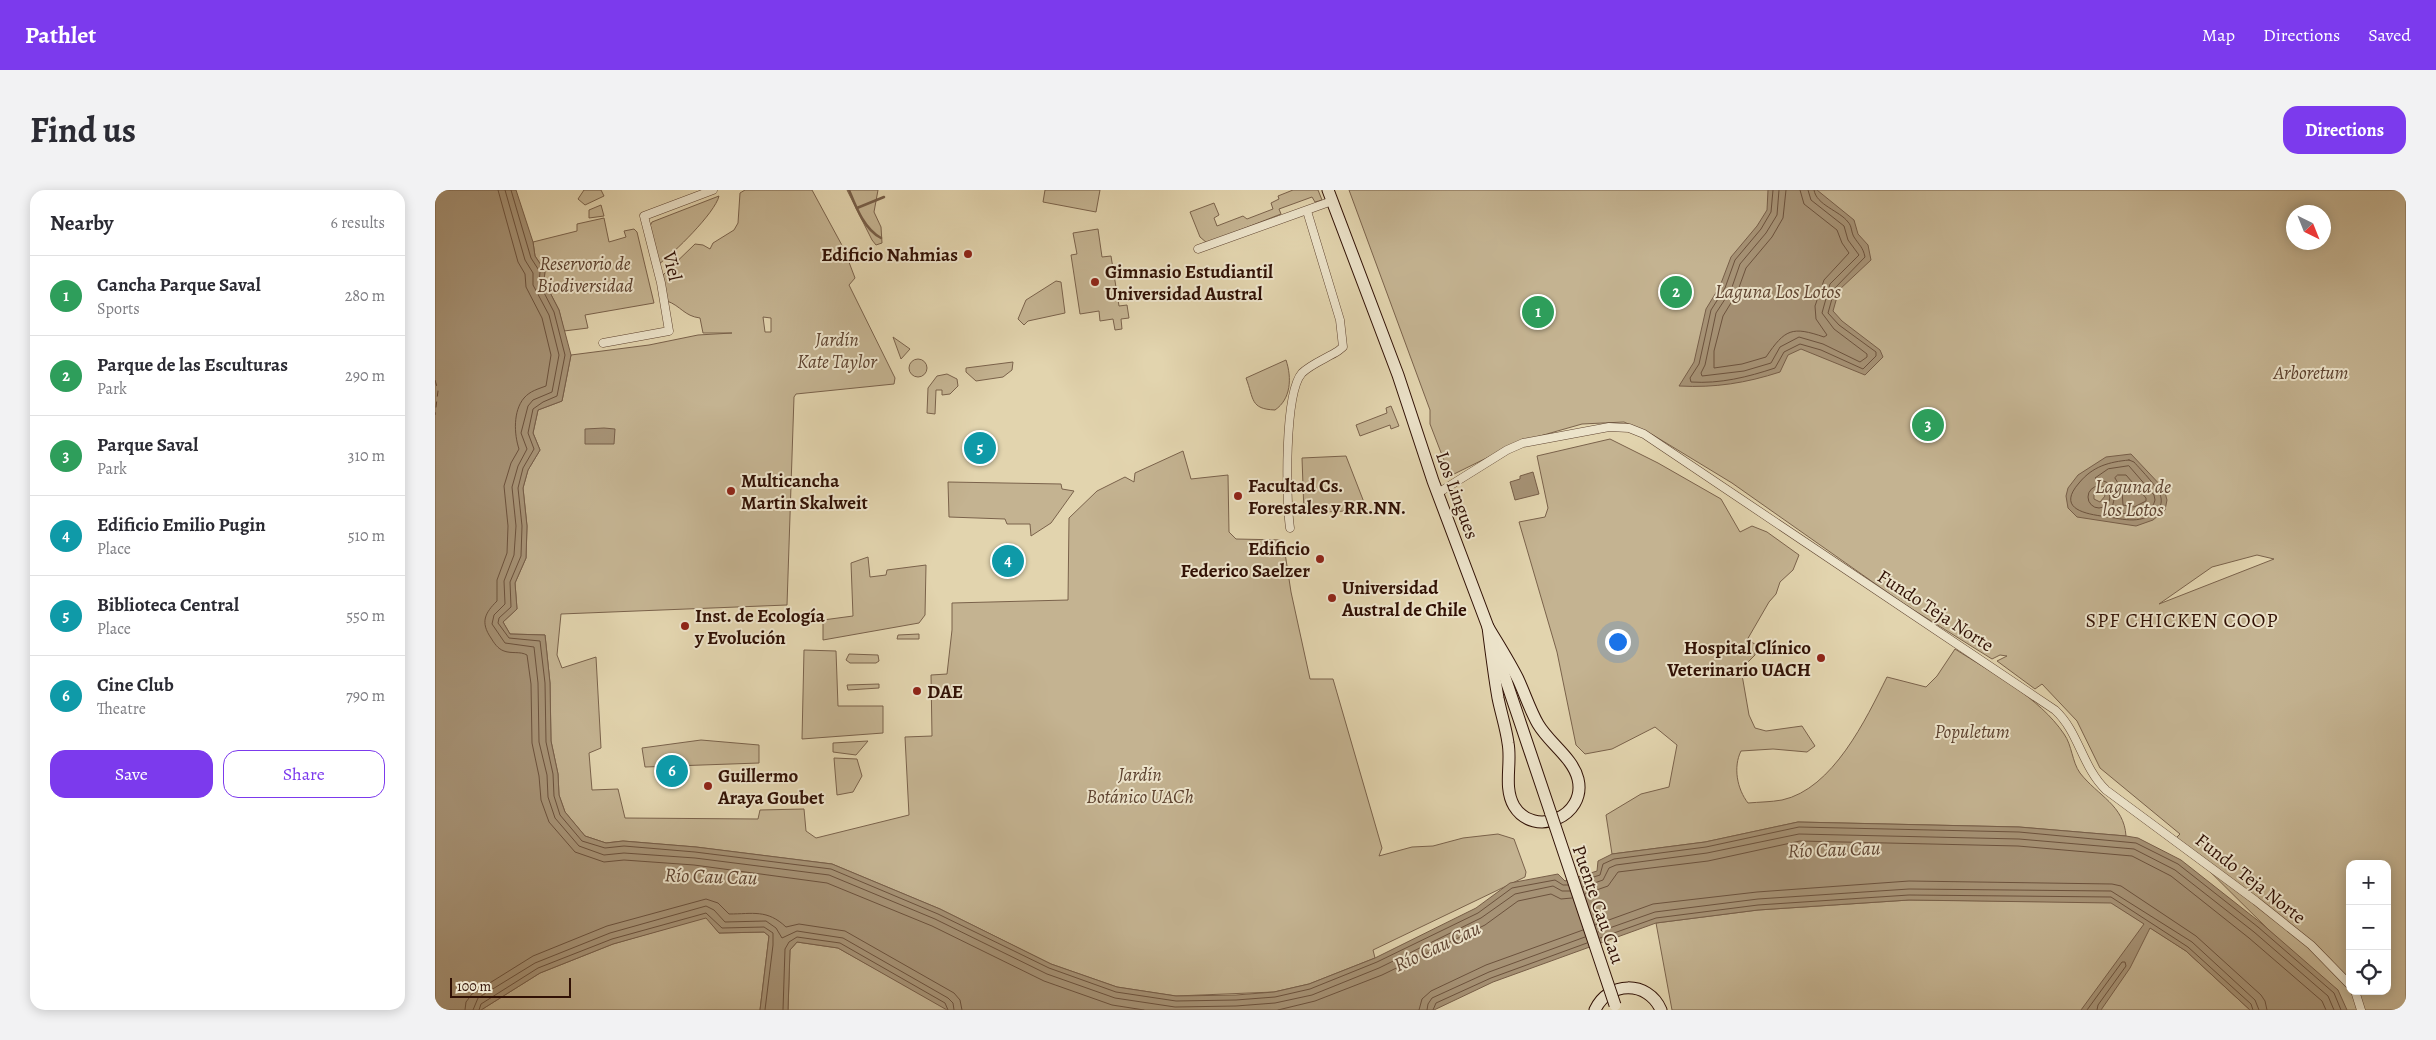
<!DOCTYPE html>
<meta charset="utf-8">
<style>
:root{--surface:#fff;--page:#f2f2f3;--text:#2b2b33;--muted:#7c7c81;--line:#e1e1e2;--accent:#7c3aed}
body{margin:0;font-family:Alegreya,serif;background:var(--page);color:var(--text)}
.controls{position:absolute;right:15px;bottom:15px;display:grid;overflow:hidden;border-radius:10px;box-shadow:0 2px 12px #0003}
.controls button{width:45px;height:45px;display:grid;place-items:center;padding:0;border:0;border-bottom:1px solid var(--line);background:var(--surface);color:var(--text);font:25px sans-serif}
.compass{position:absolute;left:1851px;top:15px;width:45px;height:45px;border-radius:50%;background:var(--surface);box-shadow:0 2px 12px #0003;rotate:137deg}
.scale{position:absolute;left:15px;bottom:12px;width:121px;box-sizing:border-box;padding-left:5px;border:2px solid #311105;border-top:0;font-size:14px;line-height:18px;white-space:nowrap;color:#311105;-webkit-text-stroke:4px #ece3ca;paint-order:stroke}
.you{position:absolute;left:1182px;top:451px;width:18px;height:18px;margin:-12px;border:4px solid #fff;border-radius:50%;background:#1a73e8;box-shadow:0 0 0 8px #1a73e833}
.badge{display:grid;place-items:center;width:32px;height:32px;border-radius:50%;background:var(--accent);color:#fff;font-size:16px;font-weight:700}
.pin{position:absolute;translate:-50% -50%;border:2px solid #fff;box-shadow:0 1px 5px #0006}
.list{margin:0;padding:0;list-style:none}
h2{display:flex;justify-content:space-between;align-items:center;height:65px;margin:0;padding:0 20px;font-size:21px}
h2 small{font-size:16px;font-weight:400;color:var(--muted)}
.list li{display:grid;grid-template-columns:32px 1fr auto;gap:15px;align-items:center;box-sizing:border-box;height:80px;padding:0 20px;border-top:1px solid var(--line)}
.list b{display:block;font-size:19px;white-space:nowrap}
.list p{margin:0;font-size:16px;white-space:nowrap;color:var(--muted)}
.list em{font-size:16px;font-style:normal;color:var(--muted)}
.actions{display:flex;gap:10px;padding:15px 20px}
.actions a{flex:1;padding:11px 0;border:1px solid var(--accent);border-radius:15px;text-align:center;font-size:18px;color:var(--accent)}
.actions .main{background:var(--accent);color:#fff}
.icon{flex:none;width:28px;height:28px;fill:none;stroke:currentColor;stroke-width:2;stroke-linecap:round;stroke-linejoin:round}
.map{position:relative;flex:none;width:1971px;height:820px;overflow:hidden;border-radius:15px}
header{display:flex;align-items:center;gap:30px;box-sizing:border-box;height:70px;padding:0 25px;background:var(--accent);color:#fff}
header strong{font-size:24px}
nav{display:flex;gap:28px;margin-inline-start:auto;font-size:18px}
.intro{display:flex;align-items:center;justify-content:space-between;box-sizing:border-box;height:120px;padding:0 30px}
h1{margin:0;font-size:35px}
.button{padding:12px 22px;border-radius:15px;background:var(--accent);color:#fff;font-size:18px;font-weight:700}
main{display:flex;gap:30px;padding:0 30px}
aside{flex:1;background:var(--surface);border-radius:15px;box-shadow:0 2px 12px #0003}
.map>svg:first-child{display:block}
.green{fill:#c4b391;stroke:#7a624b;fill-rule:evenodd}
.water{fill:#a69275;stroke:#775e48;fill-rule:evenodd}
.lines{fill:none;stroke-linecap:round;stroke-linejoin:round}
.shore{stroke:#6c523d;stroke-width:1}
.stream{stroke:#775e48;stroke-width:2.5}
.ferry{stroke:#604532;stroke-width:1;stroke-dasharray:6 5;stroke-linecap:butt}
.street-casing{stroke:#5d422f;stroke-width:9}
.secondary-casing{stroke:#311105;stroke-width:13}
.street{stroke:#ece3ca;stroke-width:8}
.secondary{stroke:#ece3ca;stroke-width:11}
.secondary-bridge-casing{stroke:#311105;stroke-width:13;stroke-linecap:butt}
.secondary-bridge{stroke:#ece3ca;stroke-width:11}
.poi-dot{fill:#8f2418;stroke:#ece3ca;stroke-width:2}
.labels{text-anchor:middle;stroke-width:4;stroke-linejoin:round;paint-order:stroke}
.poi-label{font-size:19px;font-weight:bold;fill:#311105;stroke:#ece3ca;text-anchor:start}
.park-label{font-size:19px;font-style:italic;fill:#5d422f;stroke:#ece3ca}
.street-label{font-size:19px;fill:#311105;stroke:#ece3ca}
.water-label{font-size:20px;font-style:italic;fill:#604532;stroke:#ece3ca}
.neighbourhood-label{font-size:20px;letter-spacing:1px;fill:#311105;stroke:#ece3ca}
</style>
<header>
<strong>Pathlet</strong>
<nav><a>Map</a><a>Directions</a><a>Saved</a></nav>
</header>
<div class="intro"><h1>Find us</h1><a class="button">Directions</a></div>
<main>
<aside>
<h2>Nearby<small>6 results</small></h2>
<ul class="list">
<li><span class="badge" style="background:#2e9e5b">1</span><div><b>Cancha Parque Saval</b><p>Sports</p></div><em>280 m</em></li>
<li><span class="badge" style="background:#2e9e5b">2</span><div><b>Parque de las Esculturas</b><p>Park</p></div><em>290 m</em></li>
<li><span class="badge" style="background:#2e9e5b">3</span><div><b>Parque Saval</b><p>Park</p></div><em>310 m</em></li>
<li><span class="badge" style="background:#0f9aa8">4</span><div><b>Edificio Emilio Pugin</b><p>Place</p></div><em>510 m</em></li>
<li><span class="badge" style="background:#0f9aa8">5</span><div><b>Biblioteca Central</b><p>Place</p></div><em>550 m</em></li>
<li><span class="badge" style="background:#0f9aa8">6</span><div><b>Cine Club</b><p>Theatre</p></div><em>790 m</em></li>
</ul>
<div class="actions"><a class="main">Save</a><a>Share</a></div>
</aside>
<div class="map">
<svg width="1971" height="820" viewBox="0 0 1971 820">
<rect width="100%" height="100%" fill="#e2d4ae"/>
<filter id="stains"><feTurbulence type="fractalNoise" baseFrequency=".004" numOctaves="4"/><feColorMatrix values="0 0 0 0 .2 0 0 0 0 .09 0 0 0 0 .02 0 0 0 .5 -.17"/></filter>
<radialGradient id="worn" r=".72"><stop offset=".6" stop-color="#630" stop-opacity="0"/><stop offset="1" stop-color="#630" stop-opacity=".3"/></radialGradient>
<g class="green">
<polygon points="149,0 166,0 169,6 150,15 143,9"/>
<path d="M310 0H377L409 59 420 88 414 95 460 188 459 194 361 204 359 207 352 415 126 424 122 465 127 478 161 467 166 558 154 563 157 600 183 599 190 628 323 629 325 620 369 619 371 641 381 648 474 625 470 547 497 546 496 485 512 484 517 440V413L633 410 634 328 662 301 690 287 699 292 700 283 748 261 756 289 793 285 794 342 801 349 848 350 856 402 875 489H898L947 658 944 666 977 657 998 656 1028 648 1063 644 1079 649 1091 682 1090 687 938 760 940 768 874 794 839 802 741 806 682 797 616 774 505 719 397 674 261 657 188 651 171 653 150 646 130 622 124 605 123 584 116 551 115 493 110 445 75 444 68 432 82 419 80 393 91 368 92 336 88 298 93 280 105 260 98 243 103 220 127 211 136 165 214 155 263 145 297 143H268L265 128C249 126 246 116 232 111L228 85 260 54 268 55 275 59 278 53 299 40 303 33 305 3ZM328 127 336 128V142H330Z"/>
<polygon points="412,0 443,0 439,22 446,37 447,53 441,55 437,50"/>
<polygon points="610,0 665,0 661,22 608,12"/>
<polygon points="858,0 883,0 887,10 880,12 877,7 844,19 846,24 772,53 765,47 755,22 779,13 784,25 779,28 782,36 808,26 812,29 838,19 836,13 844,9 843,6"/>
<path d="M914 0H1971V820H1910L1843 749 1741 648 1745 644 1665 578 1642 531 1607 494 1600 499 1562 471 1572 466 1565 465 1557 469 1469 414 1297 293 1218 245 1189 232 1147 234 1084 252 1015 286 995 234V220ZM1858 22H1888V52H1858ZM1822 365 1839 369 1724 414 1777 377ZM1915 674H1952V801H1915Z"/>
<path d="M284 6C280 23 239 63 224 74L214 38 217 32Z"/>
<polygon points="166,15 169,26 154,28 154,20"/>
<polygon points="169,28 174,52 191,47 189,41 199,39 202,42 219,113 150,125 153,138 129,141 124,120 109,91 110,81 100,66 98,52 142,41 142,34"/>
<polygon points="663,39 667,67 676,66 684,116 692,115 694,128 686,129 687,139 680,140 678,129 665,131 664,121 645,124 636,65 642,64 638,43"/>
<polygon points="621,91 626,92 630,123 593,131 589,135 583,129 591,110"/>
<polygon points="458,147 475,159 466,169"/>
<circle cx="483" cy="178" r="9"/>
<path d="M851 170C857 188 856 209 840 220 815 219 819 209 811 188Z"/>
<polygon points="578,172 577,180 568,187 541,191 531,182 531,178"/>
<polygon points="512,184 522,189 523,196 515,204 507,205 507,200 501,200 500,224 492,223 493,198 502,186"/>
<polygon points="956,216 964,236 956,239 955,235 925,246 921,235 952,223 951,218"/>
<path d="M1175 249 1223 273 1286 309 1305 342 1317 336 1332 342 1364 365 1358 380 1345 392 1341 404 1334 412 1312 450 1320 454V465L1306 479 1314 525 1320 538 1331 541 1367 536 1380 556 1372 562 1338 559 1306 561C1298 577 1302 599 1313 613 1324 612 1336 612 1347 610 1398 599 1431 529 1452 487L1491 497 1502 486 1520 459C1557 483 1604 507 1629 544 1637 555 1637 572 1645 583 1663 606 1689 615 1691 646L1584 637 1363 632 1270 652 1177 664 1171 625 1206 604 1234 597 1242 555 1220 537 1177 559 1150 564 1141 555 1122 462 1084 332 1110 327 1113 318 1102 266Z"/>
<polygon points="911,266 932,320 869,323 867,268"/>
<polygon points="513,292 626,294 627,299 639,301 616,333 596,346 595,334 572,334 570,329 514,327"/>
<polygon points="433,367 435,387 451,385 452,380 491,375 490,425 484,433 388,450 388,430 418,426 416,373"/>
<polygon points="484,444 484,449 462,449 463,445"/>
<polygon points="369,460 401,461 403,516 448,516 448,543 367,549"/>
<polygon points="414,464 443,465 444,471 441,473 415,473 411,470"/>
<polygon points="444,494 444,498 413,500 412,495"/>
<polygon points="266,550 324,555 324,573 210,577 207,558"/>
<polygon points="433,551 421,565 398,562 398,553"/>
<polygon points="399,568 422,569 427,586 418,602 402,605"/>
<polygon points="1474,710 1676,712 1751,761 1815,820 1237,820 1221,733 1323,720"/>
<polygon points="271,727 284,743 329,742 334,746 325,820 46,820 105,783 178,754"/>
<polygon points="362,752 403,758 514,820 353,820 355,760"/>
</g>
<g class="water">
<polygon points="0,0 81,0 98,52 100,66 110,81 109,91 124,120 136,165 127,211 103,220 98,243 105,260 93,280 88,298 92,336 91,368 80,393 82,419 68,432 75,444 110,445 115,493 116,551 123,584 124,605 130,622 150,646 171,653 188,651 261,657 397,674 505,719 616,774 682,797 741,806 801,805 839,802 874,794 940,768 1041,718 1075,693 1123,684 1130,691 1162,681 1163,671 1177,664 1270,652 1363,632 1584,637 1691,646 1703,648 1746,670 1826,733 1903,800 1912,820 1815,820 1751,761 1715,738 1695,778 1666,820 1646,820 1709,734 1676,713 1474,710 1323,720 1221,733 1058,792 999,820 512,820 403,758 362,752 355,760 353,820 325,820 334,746 329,742 284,743 271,728 178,754 105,783 46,820 0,820"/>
<path d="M1333 0H1382L1419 30 1423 44 1433 55 1436 70 1404 100 1398 121 1407 131 1445 160 1448 167 1430 185 1366 159 1353 165 1345 182C1311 193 1280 198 1244 196L1259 172 1271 119 1285 96 1296 67 1322 36 1332 20Z"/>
<polygon points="169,238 180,239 179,254 150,254 150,239"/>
<path d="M1696 264 1729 299 1732 310 1730 320 1718 330 1701 336 1642 327 1633 318 1631 306 1633 298 1643 285 1671 267ZM1662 301 1668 302 1670 306 1665 312 1659 309V304Z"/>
<polygon points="1098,282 1104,304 1080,310 1075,292 1085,289 1085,286"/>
</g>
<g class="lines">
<g class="shore">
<path d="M63 0 83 72 90 84 91 97 107 128 116 165 111 196C103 199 95 201 89 208 78 221 79 244 84 259L76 273 69 296 73 336 72 363 62 390V411C50 423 45 432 56 448 59 453 63 459 69 461 77 464 85 461 92 465L96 494 97 553 104 586 106 610 114 632 140 662 169 672 189 670 259 675 392 693 497 736 609 791 677 815 709 820"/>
<polyline points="70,0 90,70 98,83 98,95 114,125 124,165 117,202 98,210 93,216 86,243 92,259 83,276 77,297 81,336 79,365 69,391 70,414 59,425 57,434 70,453 99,457 103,493 104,552 112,585 113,607 120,628 144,656 169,665 189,663 260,668 394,685 500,729 612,784 680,808 740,817 801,816 840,813 877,805 944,778 1046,728 1080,704 1118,696 1127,701 1135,701"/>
<polyline points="76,0 96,68 105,82 104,93 119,122 130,165 122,206 108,212 98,219 93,243 99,259 88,278 83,298 87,336 86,366 75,392 76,417 64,428 63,433 74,448 105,451 110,493 111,552 118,584 119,606 125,625 147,651 170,658 189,656 260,662 396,679 503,724 614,778 681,802 741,811 801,810 840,807 875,799 942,772 1043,723 1077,698 1120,690 1128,695 1133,695"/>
<path d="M1338 0 1336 22 1326 39 1300 70 1290 98 1276 120 1264 174 1255 188 1256 192C1285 194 1313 187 1340 178L1349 162 1365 154 1386 160 1428 179 1441 166V162L1404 135 1393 123 1400 98 1430 67C1428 57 1424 55 1419 47 1416 42 1417 36 1413 32 1405 21 1381 15 1379 0"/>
<polyline points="1344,0 1342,25 1331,43 1305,74 1296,100 1281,123 1270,175 1266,183 1267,186 1309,181 1336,173 1345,157 1364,147 1388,154 1425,172 1432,167 1432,164 1399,139 1387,123 1395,94 1424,65 1413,50 1409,36 1376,10 1373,0"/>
<path d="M1351 0 1348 28 1337 47 1311 78 1302 103 1288 126 1279 161V178L1307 174 1331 167C1350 139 1357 136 1389 147L1392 145 1381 129 1380 116 1389 90 1414 63 1407 53 1402 40 1369 14 1365 0"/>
<path d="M1694 270 1699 272C1706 280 1725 299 1726 308 1727 314 1725 317 1721 321 1704 336 1686 328 1666 326 1646 323 1623 317 1644 293 1658 276 1674 272 1694 270Z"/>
<path d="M1694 276 1719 305 1720 310C1716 328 1690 325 1677 321 1677 311 1686 299 1671 292 1667 290 1664 290 1660 288L1673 279Z"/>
<polygon points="1683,285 1691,285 1711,308 1711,311 1699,317 1688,315 1687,300 1680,288"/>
<circle cx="1664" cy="307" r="11"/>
<polyline points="1146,691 1165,685 1168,674 1179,669 1271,657 1364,637 1584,642 1701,653 1743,674 1823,737 1899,803 1906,820"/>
<polyline points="1148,697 1168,690 1174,678 1181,675 1272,663 1364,644 1584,649 1699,659 1740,680 1819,742 1893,806 1899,820"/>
<polyline points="1150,704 1173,696 1183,682 1273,671 1365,651 1583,656 1697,666 1736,686 1814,748 1887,811 1891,820"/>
<polyline points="1160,735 1218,714 1322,702 1474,691 1677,694 1686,696 1761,746 1826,805 1830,811 1832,820"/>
<polyline points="1163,742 1220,722 1323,709 1474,699 1676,701 1757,752 1820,810 1824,820"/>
<polyline points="1165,748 1221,728 1323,715 1474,705 1676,707 1753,757 1816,814 1818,820"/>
<path d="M30 820 31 812 37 804 98 766 172 736 271 709 283 713 294 724C318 724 332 719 351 737L364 734 410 741 519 803 525 810 527 820"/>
<polyline points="38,820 43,808 100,773 175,743 271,716 279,720 290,732 331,731 341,738 347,748 362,741 408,748 513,808 518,813 519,820"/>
<polyline points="44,820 46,814 103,778 177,749 271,723 287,738 329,737 338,743 338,755 330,820"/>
<polyline points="348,820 350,759 354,752 362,747 405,753 510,813 513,820"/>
<polyline points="843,820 880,811 947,785 1050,735 1083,711 1116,704 1126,709 1137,708"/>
<polyline points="984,820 987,809 996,801 1051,775 1148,740"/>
<polyline points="992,820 993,814 997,808 1054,782 1150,747"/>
<polyline points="998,820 1001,813 1056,788 1152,753"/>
<polyline points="1652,820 1687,772 1690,772 1691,776 1663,815 1662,820"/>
</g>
<g class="stream">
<path d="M414 0C421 17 429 39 446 48"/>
<polyline points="422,18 449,7"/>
</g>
<polyline class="ferry" points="0,190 3,201 0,225"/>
<g class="street-casing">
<g id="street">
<polyline points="763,59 897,11"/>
<polyline points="168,153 234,141 226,93 209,26 278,0"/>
<path d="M1003 303 1072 260 1088 253 1174 237 1194 238 1209 244 1620 520C1644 542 1647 577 1671 600L1821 711 1876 755 1915 795"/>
<path d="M855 338C851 310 849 203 867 183 876 174 892 168 903 161L908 157 905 130 872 21"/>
<polyline points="1920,801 1926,820"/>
</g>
</g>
<g class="secondary-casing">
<g id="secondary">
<polyline points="893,0 963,185 998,291 1053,437 1116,624"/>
<path d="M1053 437C1063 454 1074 471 1083 489 1090 504 1095 520 1103 534 1114 553 1138 568 1143 589 1152 626 1099 649 1079 616 1068 597 1077 573 1073 553 1071 538 1066 523 1063 508 1059 485 1056 461 1053 437Z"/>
<path d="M1160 820C1173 791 1213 790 1226 820"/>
</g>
</g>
<use href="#street" class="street"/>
<use href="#secondary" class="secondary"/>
<g class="secondary-bridge-casing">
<polyline id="secondary-bridge" points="1116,624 1180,815"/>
</g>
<use href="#secondary-bridge" class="secondary-bridge"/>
</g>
<g class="poi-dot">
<circle cx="533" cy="64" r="5"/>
<circle cx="660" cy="92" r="5"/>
<circle cx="296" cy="301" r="5"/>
<circle cx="803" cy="306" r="5"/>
<circle cx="885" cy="369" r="5"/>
<circle cx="897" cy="408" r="5"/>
<circle cx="250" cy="436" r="5"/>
<circle cx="1386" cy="468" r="5"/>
<circle cx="482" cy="501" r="5"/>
<circle cx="273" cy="596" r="5"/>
</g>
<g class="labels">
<g class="poi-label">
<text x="523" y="71" text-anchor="end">Edificio Nahmias</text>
<text x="670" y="88">Gimnasio Estudiantil<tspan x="670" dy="22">Universidad Austral</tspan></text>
<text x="306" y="297">Multicancha<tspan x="306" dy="22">Martin Skalweit</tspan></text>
<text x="813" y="302">Facultad Cs.<tspan x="813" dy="22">Forestales y RR.NN.</tspan></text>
<text x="875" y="365" text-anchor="end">Edificio<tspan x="875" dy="22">Federico Saelzer</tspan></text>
<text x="907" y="404">Universidad<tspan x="907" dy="22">Austral de Chile</tspan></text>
<text x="260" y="432">Inst. de Ecología<tspan x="260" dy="22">y Evolución</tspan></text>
<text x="1376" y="464" text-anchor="end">Hospital Clínico<tspan x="1376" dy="22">Veterinario UACH</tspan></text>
<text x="492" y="508">DAE</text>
<text x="283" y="592">Guillermo<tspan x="283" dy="22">Araya Goubet</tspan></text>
</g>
<g class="park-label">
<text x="150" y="80">Reservorio de<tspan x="150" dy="22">Biodiversidad</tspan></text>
<text x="402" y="156">Jardín<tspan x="402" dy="22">Kate Taylor</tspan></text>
<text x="1876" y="189">Arboretum</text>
<text x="1537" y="548">Populetum</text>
<text x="705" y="591">Jardín<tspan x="705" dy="22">Botánico UACh</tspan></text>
</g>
<g class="street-label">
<text transform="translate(238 76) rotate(77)" y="7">Viel</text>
<text transform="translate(1023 305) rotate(70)" y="7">Los Lingues</text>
<text transform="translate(1501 420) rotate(33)" y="7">Fundo Teja Norte</text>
<text transform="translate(1816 688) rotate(38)" y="7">Fundo Teja Norte</text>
<text transform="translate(1164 714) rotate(71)" y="7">Puente Cau Cau</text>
</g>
<g class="water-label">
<text x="1343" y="108">Laguna Los Lotos</text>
<text x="1698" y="303">Laguna de<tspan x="1698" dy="23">los Lotos</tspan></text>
<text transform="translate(1399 659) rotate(-2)" y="7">Río Cau Cau</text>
<text transform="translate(276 686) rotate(2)" y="7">Río Cau Cau</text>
<text transform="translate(1002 756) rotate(-25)" y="7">Río Cau Cau</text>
</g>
<g class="neighbourhood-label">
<text x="1747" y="437">SPF CHICKEN COOP</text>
</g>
</g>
<rect width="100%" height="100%" filter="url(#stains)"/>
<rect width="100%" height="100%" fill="url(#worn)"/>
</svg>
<div class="controls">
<button>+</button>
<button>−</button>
<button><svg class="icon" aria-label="locate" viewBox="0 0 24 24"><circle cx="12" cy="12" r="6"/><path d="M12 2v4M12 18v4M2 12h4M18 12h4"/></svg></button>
</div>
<svg class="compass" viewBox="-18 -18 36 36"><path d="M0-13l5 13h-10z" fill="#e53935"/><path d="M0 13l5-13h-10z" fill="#7c7c81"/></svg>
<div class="scale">100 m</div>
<div class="you"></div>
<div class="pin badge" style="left:1103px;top:122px;background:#2e9e5b">1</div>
<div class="pin badge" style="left:1241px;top:102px;background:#2e9e5b">2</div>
<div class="pin badge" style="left:1493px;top:235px;background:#2e9e5b">3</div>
<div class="pin badge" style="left:573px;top:371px;background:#0f9aa8">4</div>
<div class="pin badge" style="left:545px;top:258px;background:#0f9aa8">5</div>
<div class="pin badge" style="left:237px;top:581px;background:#0f9aa8">6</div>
</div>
</main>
